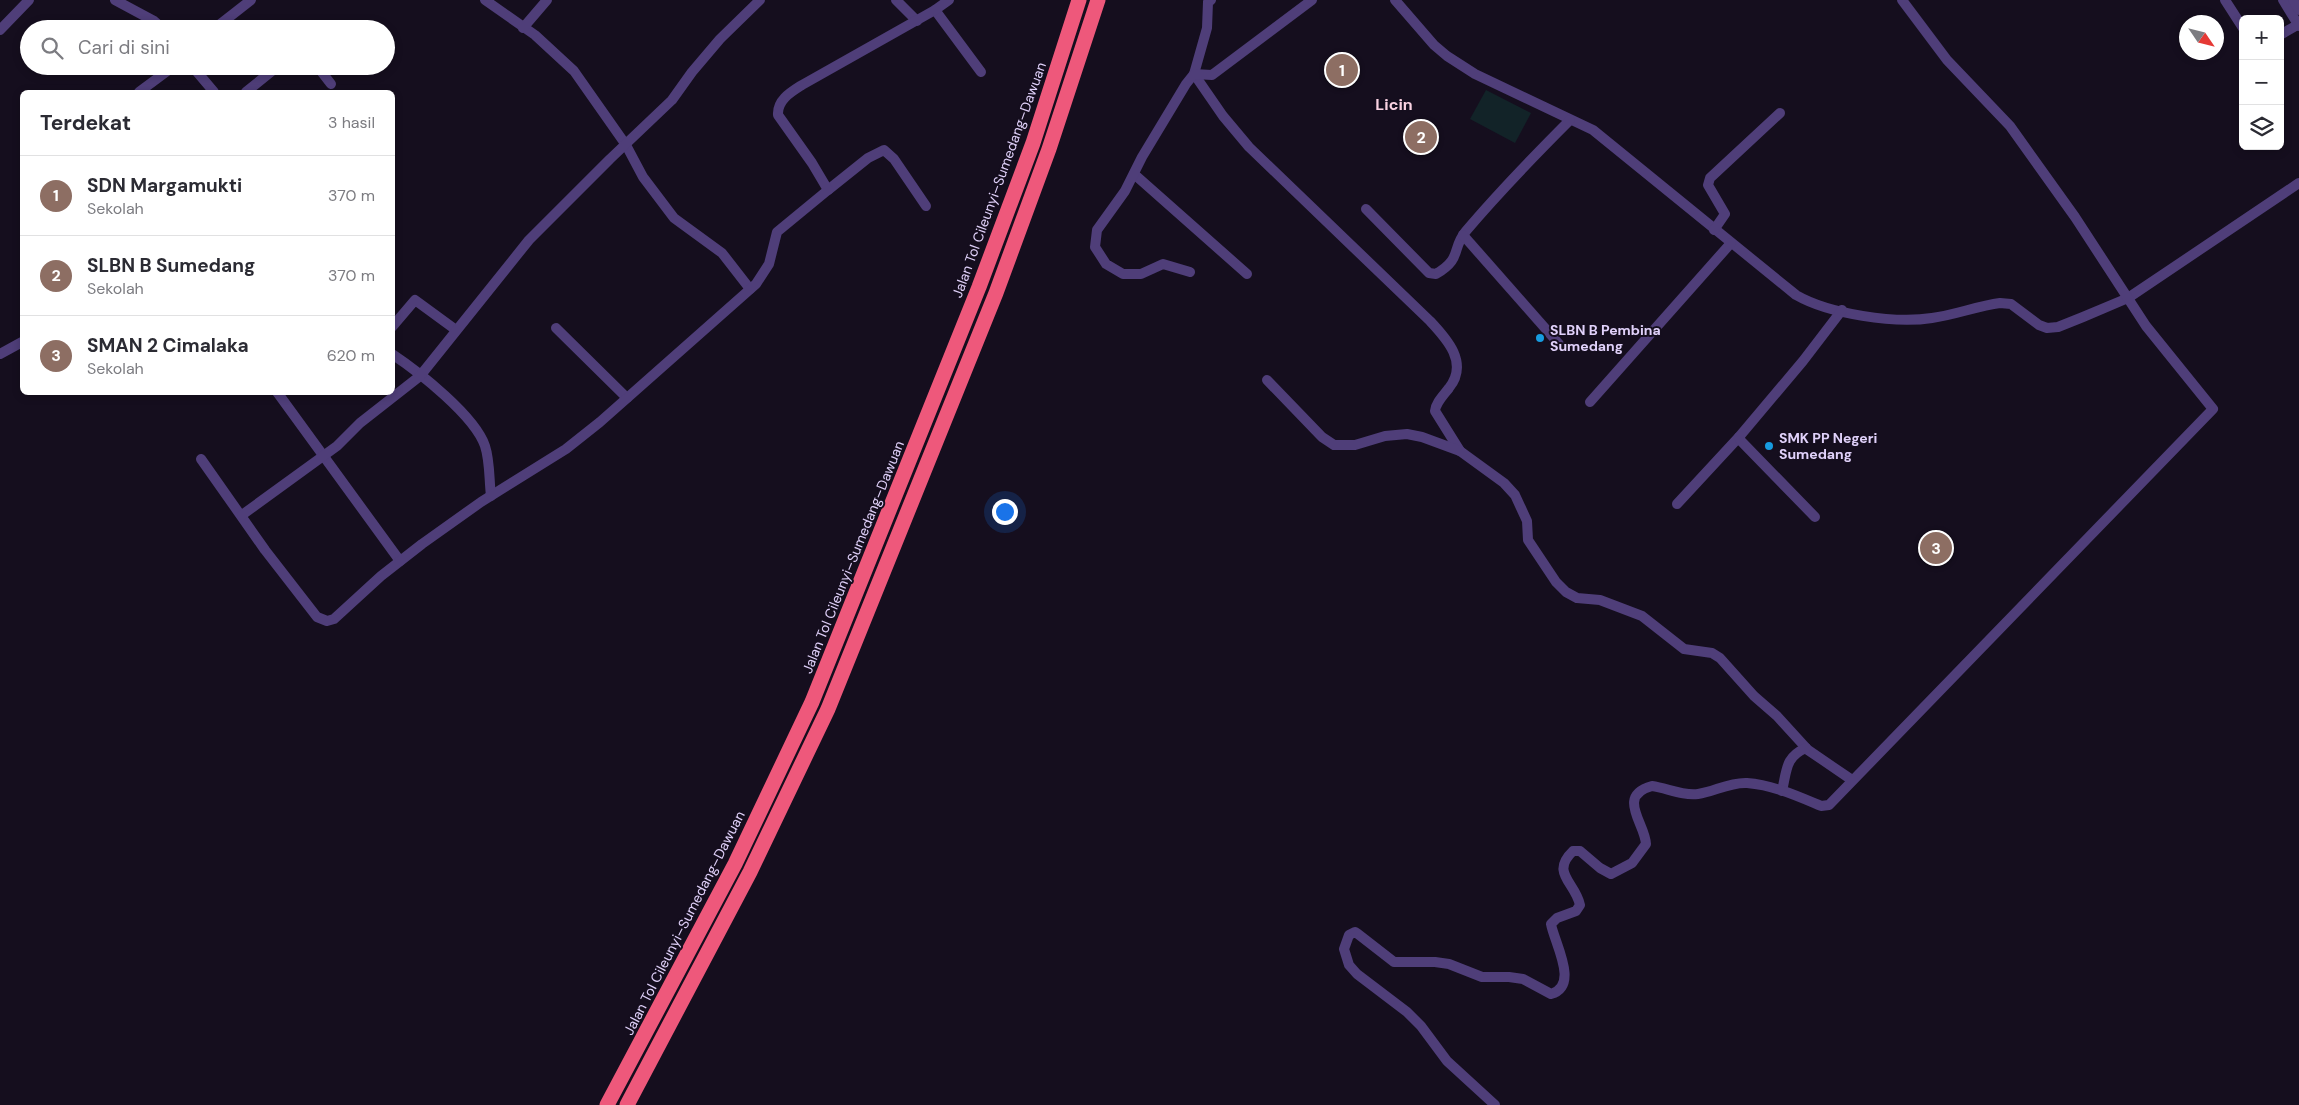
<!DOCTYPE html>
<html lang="id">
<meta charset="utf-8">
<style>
:root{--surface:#fff;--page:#f2f2f3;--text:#2b2b33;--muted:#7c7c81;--line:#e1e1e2;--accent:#179be0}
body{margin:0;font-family:"DM Sans",sans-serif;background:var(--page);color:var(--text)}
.controls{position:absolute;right:15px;top:15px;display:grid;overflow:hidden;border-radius:8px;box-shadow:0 2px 8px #0003}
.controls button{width:45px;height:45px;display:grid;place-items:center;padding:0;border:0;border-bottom:1px solid var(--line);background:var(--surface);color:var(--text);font:25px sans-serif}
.compass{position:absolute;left:2179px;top:15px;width:45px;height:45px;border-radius:50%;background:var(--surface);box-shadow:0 2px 8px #0003;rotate:125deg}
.you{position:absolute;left:1004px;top:511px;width:18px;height:18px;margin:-12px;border:4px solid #fff;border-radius:50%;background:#1a73e8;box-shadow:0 0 0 8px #1a73e833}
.badge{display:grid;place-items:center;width:32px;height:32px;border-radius:50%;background:var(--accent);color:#fff;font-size:16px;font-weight:700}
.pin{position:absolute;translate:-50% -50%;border:2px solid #fff;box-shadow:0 1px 5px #0006}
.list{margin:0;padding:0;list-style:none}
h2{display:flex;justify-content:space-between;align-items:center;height:65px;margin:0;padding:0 20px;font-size:21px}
h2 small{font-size:16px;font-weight:400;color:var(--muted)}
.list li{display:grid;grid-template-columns:32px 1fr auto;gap:15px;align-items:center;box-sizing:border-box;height:80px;padding:0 20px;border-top:1px solid var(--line)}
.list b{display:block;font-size:19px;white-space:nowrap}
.list p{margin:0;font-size:16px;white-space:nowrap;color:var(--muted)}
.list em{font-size:16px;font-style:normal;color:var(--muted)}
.icon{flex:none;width:28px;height:28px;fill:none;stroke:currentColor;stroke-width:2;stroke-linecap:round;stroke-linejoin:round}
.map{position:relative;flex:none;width:2299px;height:1105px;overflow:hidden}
.search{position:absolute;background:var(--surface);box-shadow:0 2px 8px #0003;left:20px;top:20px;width:375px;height:55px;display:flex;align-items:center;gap:12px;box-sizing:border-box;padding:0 18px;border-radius:28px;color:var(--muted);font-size:19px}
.panel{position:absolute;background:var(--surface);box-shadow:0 2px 8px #0003;left:20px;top:90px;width:375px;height:305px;border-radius:8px}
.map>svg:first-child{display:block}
.pitch{fill:#122328}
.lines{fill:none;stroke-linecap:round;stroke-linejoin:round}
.minor{stroke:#4f3e79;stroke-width:10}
.motorway{stroke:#ee587b;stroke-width:15}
.poi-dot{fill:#179be0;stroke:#150e1e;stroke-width:2}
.labels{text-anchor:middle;stroke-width:4;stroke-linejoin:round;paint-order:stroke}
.street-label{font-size:14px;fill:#e0d1fa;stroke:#150e1e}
.poi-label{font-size:14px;font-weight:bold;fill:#e0d1fa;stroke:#150e1e;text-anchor:start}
.quarter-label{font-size:16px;font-weight:bold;fill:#fad2e2;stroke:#150e1e}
</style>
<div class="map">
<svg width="2299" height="1105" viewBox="0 0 2299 1105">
<rect width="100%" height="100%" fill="#150e1e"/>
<polygon class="pitch" points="1486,90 1531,113 1515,143 1470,119"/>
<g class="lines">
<g class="minor">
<polyline points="115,0 154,21 163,29"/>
<polyline points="485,0 535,35 574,71 626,145 643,177 674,218 722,253 750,289"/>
<polyline points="896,0 917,21"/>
<path d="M1211 0 1208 2 1207 28 1194 74 1223 116 1249 147 1430 321C1447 339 1469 363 1449 388 1444 395 1436 402 1435 411L1460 451"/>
<path d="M1395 0 1434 45 1447 56 1475 74 1593 130 1796 295C1829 314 1895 324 1932 318 1955 315 1977 306 2000 303L2011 304 2039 325 2047 328 2058 327 2083 317 2128 298 2299 183"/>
<polyline points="2225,0 2243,28"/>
<polyline points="2283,0 2299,26"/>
<polyline points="2293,0 2299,10"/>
<polyline points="935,10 981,72"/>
<polyline points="273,28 275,29"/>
<polyline points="523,28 547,0"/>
<polyline points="214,29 251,0"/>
<polyline points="0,30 29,0"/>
<polyline points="2280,35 2299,24"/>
<polyline points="192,66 214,92"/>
<polyline points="317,66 331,84"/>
<polyline points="139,92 174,66"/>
<polyline points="246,92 278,66"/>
<polyline points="1134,174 1247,274"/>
<polyline points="828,190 868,158 884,150 894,159 926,206"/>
<path d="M1366 209 1429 273 1436 274C1463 258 1451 249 1466 231 1499 192 1534 156 1570 120"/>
<polyline points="1714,230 1725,214 1708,185 1710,178 1780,113"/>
<polyline points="1463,235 1559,344"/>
<polyline points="1190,272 1163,264 1141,274 1123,274 1106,264 1095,247 1097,230 1125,191 1142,157 1186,84 1194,74 1212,75 1312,0"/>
<polyline points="392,327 415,300 456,330"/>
<polyline points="556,328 627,398"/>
<polyline points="0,354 22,342"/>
<path d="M392 354C419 372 475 416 485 446 490 461 489 479 491 496"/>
<polyline points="1267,380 1322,437 1334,445 1355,445 1385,436 1407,434 1422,437 1460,451 1504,483 1515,495 1527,521 1528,540 1556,582 1566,592 1577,598 1600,600 1642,616 1684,649 1712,653 1720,658 1754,696 1777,716 1808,750 1852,780"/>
<polyline points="277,392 400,561"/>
<polyline points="1590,402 1731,243"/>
<path d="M201 459 265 550 317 617 327 621 334 619 381 576 422 544 481 502 566 449 600 422 756 284 769 264 777 232 828 190 812 163 778 115C777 100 791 92 802 85L935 10 949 0"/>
<polyline points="1677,504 1739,437"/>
<polyline points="242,515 337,446 360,423 420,376 529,240 610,159 672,100 692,72 720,39 760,0"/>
<polyline points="1815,517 1741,441 1739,437 1803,361 1842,310"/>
<path d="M1782 791C1787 770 1785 757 1806 748"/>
<path d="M1495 1105 1447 1061 1421 1026 1407 1012 1357 974 1349 965 1344 949 1349 935 1355 932 1358 934 1394 962H1435L1449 964 1482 977H1509L1523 979 1551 994C1580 986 1554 942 1551 924L1557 918 1576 911 1580 905C1575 882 1550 873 1573 851H1580L1600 868 1611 874 1632 863 1646 844C1645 823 1616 796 1652 786 1667 788 1682 796 1698 794 1714 792 1729 782 1747 783 1773 785 1797 796 1821 806L1829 805 2213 409 2146 326 2075 217 2010 126 1947 60 1902 0"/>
</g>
<g class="motorway">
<polyline points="607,1105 735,864 812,702 979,287 1033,143 1079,0"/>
<polyline points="627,1105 750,872 828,709 996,293 1049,149 1098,0"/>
</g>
</g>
<g class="poi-dot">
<circle cx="1540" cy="338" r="5"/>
<circle cx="1769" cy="446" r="5"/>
</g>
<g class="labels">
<g class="street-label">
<text transform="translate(999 180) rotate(-70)" y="5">Jalan Tol Cileunyi–Sumedang–Dawuan</text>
<text transform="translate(853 557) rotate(-68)" y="5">Jalan Tol Cileunyi–Sumedang–Dawuan</text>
<text transform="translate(684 923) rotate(-63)" y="5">Jalan Tol Cileunyi–Sumedang–Dawuan</text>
</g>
<g class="poi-label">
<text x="1550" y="335">SLBN B Pembina<tspan x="1550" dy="16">Sumedang</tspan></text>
<text x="1779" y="443">SMK PP Negeri<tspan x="1779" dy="16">Sumedang</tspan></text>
</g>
<g class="quarter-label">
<text x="1394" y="110">Licin</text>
</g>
</g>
</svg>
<div class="controls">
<button>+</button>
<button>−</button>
<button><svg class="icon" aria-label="layers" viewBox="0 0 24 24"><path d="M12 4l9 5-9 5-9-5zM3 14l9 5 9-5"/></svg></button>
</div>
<svg class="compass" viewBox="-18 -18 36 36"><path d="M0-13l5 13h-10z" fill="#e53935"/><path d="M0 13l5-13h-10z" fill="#7c7c81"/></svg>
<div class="you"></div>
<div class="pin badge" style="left:1342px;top:70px;background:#8d6e63">1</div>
<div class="pin badge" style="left:1421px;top:137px;background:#8d6e63">2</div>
<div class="pin badge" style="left:1936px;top:548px;background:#8d6e63">3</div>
<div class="search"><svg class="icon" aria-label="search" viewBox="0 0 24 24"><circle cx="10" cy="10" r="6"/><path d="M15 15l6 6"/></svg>Cari di sini</div>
<section class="panel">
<h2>Terdekat<small>3 hasil</small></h2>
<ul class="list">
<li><span class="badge" style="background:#8d6e63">1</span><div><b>SDN Margamukti</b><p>Sekolah</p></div><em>370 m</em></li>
<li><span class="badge" style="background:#8d6e63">2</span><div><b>SLBN B Sumedang</b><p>Sekolah</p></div><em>370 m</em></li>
<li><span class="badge" style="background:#8d6e63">3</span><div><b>SMAN 2 Cimalaka</b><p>Sekolah</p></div><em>620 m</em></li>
</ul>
</section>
</div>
